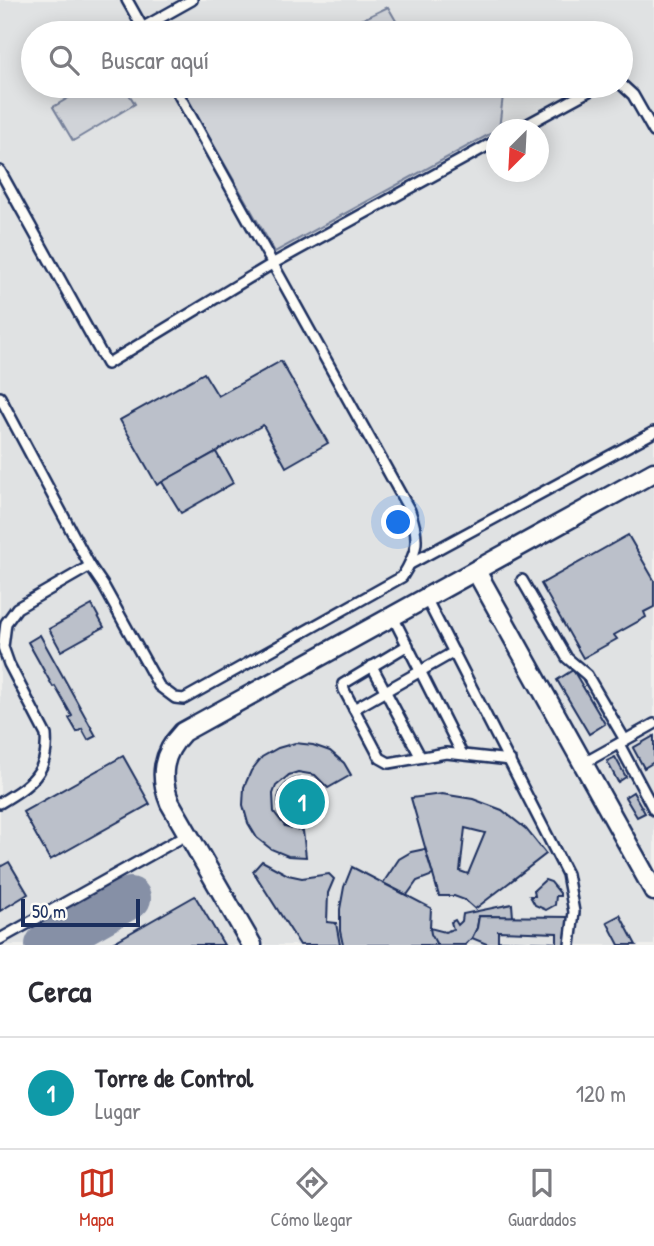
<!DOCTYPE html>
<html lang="es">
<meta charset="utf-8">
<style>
:root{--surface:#fff;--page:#f2f2f3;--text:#2b2b33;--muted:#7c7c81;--line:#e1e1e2;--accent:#c8321e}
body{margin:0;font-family:"Patrick Hand",sans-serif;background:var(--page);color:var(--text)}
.compass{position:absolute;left:486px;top:119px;width:63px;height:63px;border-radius:50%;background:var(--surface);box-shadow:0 4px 18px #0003;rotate:204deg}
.scale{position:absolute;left:21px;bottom:18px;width:119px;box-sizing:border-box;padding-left:7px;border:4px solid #1b2f5e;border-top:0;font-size:19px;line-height:24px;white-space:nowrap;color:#1b2f5e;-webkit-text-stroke:5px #fdfcf7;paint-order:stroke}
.you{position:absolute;left:399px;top:523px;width:24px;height:24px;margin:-18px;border:5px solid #fff;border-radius:50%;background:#1a73e8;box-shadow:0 0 0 10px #1a73e833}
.badge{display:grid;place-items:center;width:46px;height:46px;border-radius:50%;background:var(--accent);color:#fff;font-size:23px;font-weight:700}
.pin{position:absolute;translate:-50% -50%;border:4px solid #fff;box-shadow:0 2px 7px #0006}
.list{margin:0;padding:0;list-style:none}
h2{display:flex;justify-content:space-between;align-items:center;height:91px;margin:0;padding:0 28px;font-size:30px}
h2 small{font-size:23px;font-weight:400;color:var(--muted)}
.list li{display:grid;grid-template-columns:46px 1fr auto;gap:21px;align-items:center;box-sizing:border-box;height:112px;padding:0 28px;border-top:2px solid var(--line)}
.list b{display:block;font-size:26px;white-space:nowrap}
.list p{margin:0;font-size:23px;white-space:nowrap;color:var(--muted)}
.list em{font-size:23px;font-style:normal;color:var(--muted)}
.icon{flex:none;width:38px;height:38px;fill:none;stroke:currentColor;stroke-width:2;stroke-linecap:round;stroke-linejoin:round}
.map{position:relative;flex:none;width:654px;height:945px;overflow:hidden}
.search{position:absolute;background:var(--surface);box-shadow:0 4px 18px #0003;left:21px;right:21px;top:21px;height:77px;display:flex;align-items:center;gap:18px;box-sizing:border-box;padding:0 24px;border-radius:38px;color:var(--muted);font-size:26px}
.sheet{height:203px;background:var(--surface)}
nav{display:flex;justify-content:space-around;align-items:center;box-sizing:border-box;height:98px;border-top:2px solid var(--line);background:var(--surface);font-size:19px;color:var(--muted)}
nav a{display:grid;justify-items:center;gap:4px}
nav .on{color:var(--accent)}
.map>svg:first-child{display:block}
.built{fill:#e0e2e3;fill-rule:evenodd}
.green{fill:#d0d3d8;stroke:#76819b;stroke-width:2}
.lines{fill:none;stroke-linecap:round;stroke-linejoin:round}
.taxiway{stroke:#8690a6;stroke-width:42}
.building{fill:#bbc0ca;stroke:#1b2f5e;stroke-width:2;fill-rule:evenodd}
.lane-casing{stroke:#1b2f5e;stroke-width:14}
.street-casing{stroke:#1b2f5e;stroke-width:23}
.lane{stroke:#fdfcf7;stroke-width:9}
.street{stroke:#fdfcf7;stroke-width:18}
</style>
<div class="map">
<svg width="654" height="945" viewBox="0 0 654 945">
<rect width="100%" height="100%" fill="#f0f0ee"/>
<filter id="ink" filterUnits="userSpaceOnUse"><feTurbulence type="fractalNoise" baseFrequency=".0143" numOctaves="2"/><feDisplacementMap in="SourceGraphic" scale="14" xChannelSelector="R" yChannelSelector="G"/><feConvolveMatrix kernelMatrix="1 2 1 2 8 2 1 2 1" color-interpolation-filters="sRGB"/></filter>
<g filter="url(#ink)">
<path class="built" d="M0 0H654V945H0ZM33 33H621V86H33ZM496 130H538V172H496Z"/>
<g class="green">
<polygon points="388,7 403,33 334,33"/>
<polygon points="89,86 124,86 135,104 73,141 53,107"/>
<polygon points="180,86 210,86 214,93 228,86 504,87 499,129 275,252"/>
</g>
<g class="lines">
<polyline class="taxiway" points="46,945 130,898"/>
</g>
<g class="building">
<polygon points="281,361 328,443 286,467 263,425 157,485 120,420 204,373 218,396"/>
<polygon points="216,452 233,483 181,513 162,482"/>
<polygon points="628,535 654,580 654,607 644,612 646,617 614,635 617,639 583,658 541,584"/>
<polygon points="92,605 104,627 61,651 49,629"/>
<polygon points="40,635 96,736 88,740 82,729 77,732 69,718 72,716 55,686 53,687 28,642"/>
<polygon points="573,670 605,724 589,734 557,680"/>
<polygon points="654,736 654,762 644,768 633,748"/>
<polygon points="295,743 313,745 330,751 344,763 351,775 328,788 315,775 298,772 289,775 276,786 273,794 274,812 285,826 303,831 306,857 288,856 271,849 257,838 248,823 243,805 244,787 251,771 262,757 278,748"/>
<polygon points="123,756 150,804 50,860 23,812"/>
<polygon points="615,757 626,777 618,782 607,761"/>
<circle cx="302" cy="802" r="24"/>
<polygon points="633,792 645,813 637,817 625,797"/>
<path d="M442 794 473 799 502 810 526 829 546 854 475 909 465 900 454 896H439L411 798ZM465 828 485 833 468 874 460 871Z"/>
<polygon points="425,849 433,875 417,881 407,895 383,883 399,859 411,852"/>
<polygon points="262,861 288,875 302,878 329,874 334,879 328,893 327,922 336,923 340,945 300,945 253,871"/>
<polygon points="9,862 28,894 0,911 0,867"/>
<polygon points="352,867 431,908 430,928 437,945 343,945 340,931 340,909 344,887"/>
<polygon points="545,880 551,882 560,893 560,896 556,896 555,905 546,910 535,905 530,896 535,896 534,890"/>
<polygon points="195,896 224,945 109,945"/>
<polygon points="512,904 513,917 479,916 477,928 472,938 465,945 437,945 431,934 430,928 445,932 453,929 451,922 455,920 458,925 462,921 463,914"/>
<polygon points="620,915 636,945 619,945 607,922"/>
<path d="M479 916 569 917 565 945H489L472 938 477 928ZM498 931 557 933V943L498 941Z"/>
</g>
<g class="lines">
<g class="lane-casing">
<g id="lane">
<polyline points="127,0 145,32"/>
<polyline points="142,28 192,0"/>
<polyline points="621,84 633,95 654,132"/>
<polyline points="517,130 598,86"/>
<polyline points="0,171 107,364 272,264 496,141"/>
<path d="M0 397 90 566 103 585 159 686 175 698 184 699 402 577C418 552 420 539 410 511L174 86"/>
<polyline points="410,564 654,432"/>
<polyline points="522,580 567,658 587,675 625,740"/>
<polyline points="426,598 567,874 574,912 570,945"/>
<polyline points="393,617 462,754"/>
<polyline points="408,645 343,684 344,690 380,758 389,763 446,753 510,760"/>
<polyline points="372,666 420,756"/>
<polyline points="354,709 454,652"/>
<polyline points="619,744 654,810"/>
<polyline points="584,763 654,724"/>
<path d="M0 803C30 785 49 773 46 735L9 664 3 647 6 623 17 608 90 566"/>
<polyline points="0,939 188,834"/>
</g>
</g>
<g class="street-casing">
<g id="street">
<polyline points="476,571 654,891"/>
<path d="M252 945 170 803C159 776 162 754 183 732L654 472"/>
</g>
</g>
<use href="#lane" class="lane"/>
<use href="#street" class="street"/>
</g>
</g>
</svg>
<svg class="compass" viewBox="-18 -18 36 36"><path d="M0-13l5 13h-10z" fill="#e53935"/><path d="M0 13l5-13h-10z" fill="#7c7c81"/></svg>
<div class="scale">50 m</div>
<div class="you"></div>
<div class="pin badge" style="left:302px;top:802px;background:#0f9aa8">1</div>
<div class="search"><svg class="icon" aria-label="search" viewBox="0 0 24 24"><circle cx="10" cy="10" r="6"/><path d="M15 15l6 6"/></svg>Buscar aquí</div>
</div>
<section class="sheet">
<h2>Cerca<small></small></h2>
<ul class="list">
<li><span class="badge" style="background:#0f9aa8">1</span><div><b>Torre de Control</b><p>Lugar</p></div><em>120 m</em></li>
</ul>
</section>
<nav>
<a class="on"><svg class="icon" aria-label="map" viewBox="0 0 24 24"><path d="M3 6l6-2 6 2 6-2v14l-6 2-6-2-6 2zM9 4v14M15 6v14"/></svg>Mapa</a>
<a><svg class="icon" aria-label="directions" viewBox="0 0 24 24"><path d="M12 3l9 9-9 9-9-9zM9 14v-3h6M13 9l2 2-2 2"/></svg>Cómo llegar</a>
<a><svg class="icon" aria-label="saved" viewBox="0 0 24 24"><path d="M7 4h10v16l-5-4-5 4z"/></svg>Guardados</a>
</nav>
